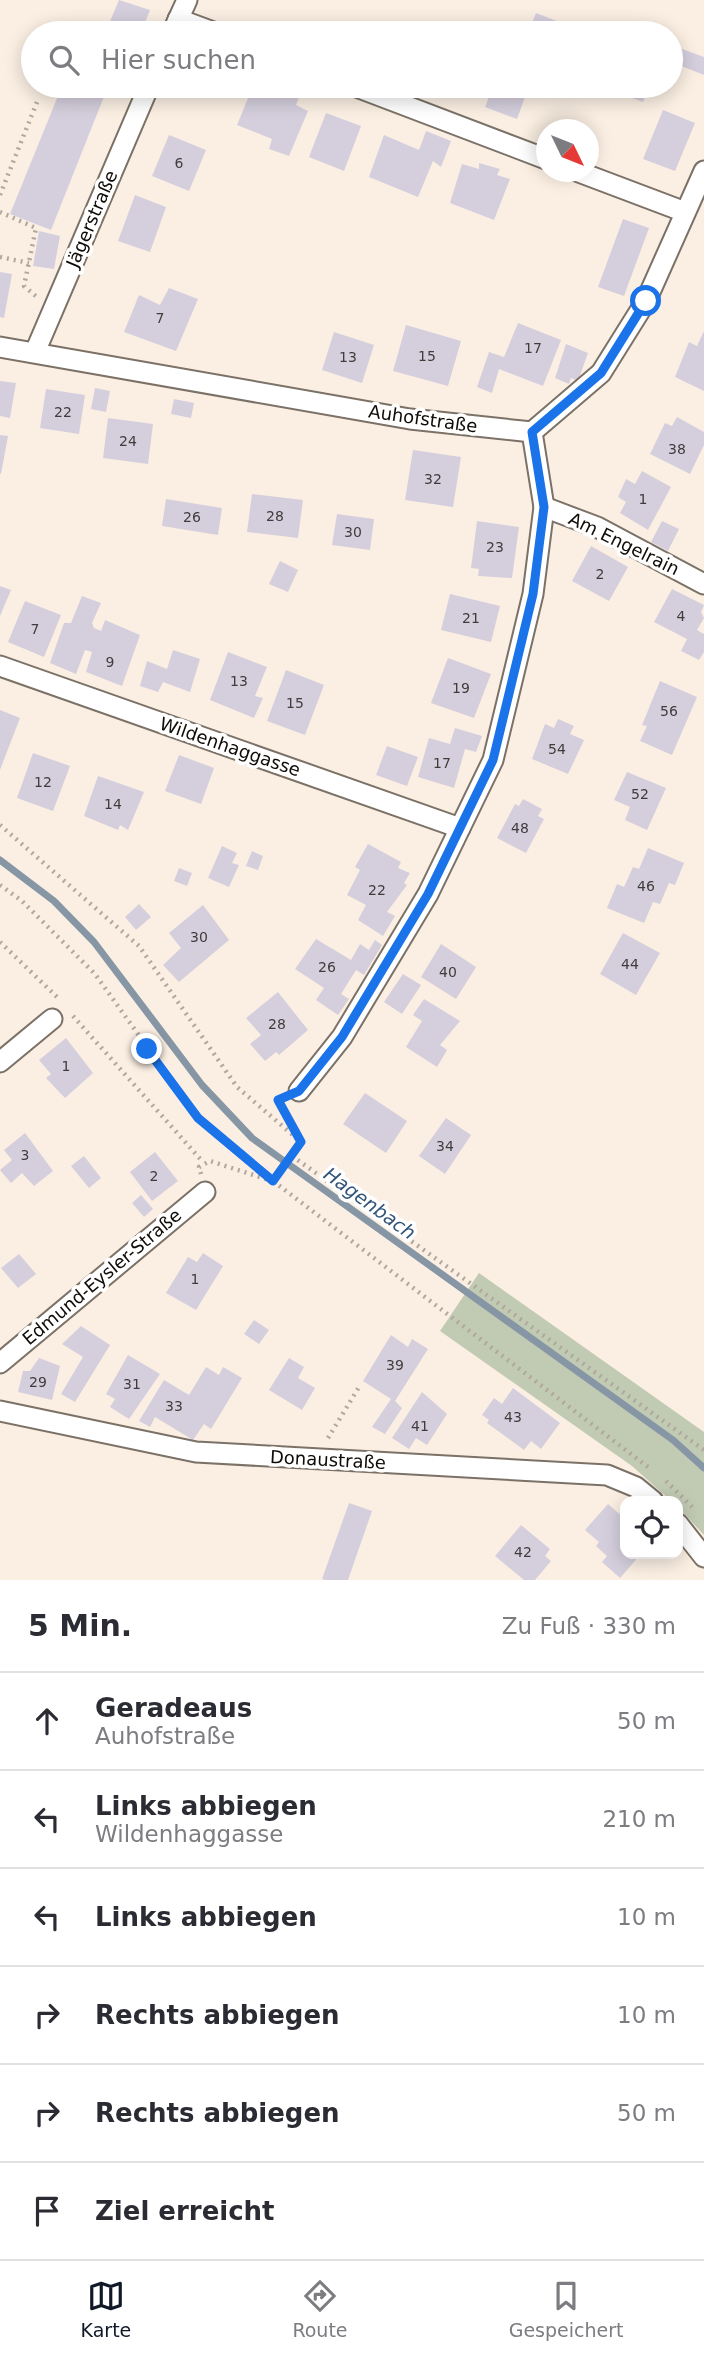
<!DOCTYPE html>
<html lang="de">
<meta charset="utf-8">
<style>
:root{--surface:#fff;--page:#f7f7f7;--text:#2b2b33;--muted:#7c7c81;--line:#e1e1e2;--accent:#111827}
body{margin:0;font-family:"DejaVu Sans",sans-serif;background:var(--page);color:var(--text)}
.controls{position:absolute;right:21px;bottom:21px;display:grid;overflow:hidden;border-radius:14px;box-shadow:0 4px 18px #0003}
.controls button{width:63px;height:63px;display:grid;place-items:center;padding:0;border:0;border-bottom:2px solid var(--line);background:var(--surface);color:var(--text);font:35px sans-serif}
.compass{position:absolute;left:536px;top:119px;width:63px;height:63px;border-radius:50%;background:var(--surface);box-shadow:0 4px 18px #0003;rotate:133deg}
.stop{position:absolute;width:21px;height:21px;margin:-16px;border:5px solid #1a73e8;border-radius:50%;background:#fff}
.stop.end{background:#1a73e8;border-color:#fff;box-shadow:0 2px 7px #0008}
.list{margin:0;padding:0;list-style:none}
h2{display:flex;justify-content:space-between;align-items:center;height:91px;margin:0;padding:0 28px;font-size:30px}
h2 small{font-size:23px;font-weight:400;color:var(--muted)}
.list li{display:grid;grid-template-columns:46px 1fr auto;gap:21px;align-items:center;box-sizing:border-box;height:98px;padding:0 28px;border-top:2px solid var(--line)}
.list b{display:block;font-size:26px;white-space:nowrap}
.list p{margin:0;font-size:23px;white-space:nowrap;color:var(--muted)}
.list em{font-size:23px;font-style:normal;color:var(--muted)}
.icon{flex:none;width:38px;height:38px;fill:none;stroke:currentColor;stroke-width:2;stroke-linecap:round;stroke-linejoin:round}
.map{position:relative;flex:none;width:704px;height:1580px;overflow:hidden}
.search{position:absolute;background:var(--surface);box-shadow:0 4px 18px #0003;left:21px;right:21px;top:21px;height:77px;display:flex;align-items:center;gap:18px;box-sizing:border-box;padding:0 24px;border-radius:38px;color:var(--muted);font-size:26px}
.sheet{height:679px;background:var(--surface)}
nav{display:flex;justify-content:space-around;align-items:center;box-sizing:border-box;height:98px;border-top:2px solid var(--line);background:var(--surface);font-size:19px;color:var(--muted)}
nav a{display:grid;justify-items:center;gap:4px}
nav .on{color:var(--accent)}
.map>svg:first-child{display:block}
.green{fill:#c1cab3}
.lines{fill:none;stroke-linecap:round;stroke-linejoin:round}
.stream{stroke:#8796a5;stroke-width:7}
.building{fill:#d5cfdd}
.street-casing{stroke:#7b7166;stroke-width:23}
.path{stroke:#b0a79d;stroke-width:4.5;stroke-dasharray:2 5;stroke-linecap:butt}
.street{stroke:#fff;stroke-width:19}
.route{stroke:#1a73e8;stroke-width:9}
.labels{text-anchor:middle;stroke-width:7;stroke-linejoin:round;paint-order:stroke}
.number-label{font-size:14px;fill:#403c3c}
.street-label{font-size:18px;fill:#0f0b07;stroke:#fff}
.water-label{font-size:19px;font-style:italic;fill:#305376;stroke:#fff}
</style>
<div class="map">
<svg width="704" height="1580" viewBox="0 0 704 1580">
<rect width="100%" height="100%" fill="#fbefe3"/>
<polygon class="green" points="479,1273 704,1432 704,1535 678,1507 678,1501 671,1501 632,1466 440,1331"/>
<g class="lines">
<polyline class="stream" points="0,860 54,901 94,942 202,1085 252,1138 673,1440 704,1468"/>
</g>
<g class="building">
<polygon points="119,0 150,10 141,33 105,33"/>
<polygon points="536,13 588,33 528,33"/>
<polygon points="671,45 704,57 704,75 671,62"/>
<polygon points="62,86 99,86 107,89 51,230 10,214"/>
<polygon points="253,86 276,86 300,95 296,105 308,111 289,156 269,149 272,139 237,125"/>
<polygon points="493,86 528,89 517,119 485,107"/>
<polygon points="616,86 649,86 643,102 613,91"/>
<polygon points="663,110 695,123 675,171 643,159"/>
<polygon points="326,113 361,126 344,171 309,157"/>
<polygon points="566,121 580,127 579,130 563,130"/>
<polygon points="426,131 451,141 441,167 433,161 418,197 369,177 384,135 419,150"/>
<polygon points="169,135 206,150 189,191 152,176"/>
<polygon points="479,163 500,169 497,175 510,179 494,220 450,203 462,164 479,169"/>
<polygon points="135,195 166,207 150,252 118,241"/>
<polygon points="623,219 649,228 624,296 598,287"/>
<polygon points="39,231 60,236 54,269 33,266"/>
<polygon points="0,272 12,274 4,318 0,317"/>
<polygon points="169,288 198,299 176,351 124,332 139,295 160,305"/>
<polygon points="518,323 561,340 543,386 499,369 492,393 477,387 489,352 504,357"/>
<polygon points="406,325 461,341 448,386 393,371"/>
<polygon points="704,331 704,391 675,377 689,342 697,346"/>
<polygon points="334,332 374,345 362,383 322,370"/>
<polygon points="566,344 588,353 578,381 571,378 569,384 555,378"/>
<polygon points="0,381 16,383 10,418 0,416"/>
<polygon points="95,388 110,391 106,412 91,409"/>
<polygon points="46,389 85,395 79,434 40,428"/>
<polygon points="174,399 194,403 191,418 171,414"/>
<polygon points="677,417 704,432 704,445 690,474 650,454 665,423 672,426"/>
<polygon points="108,418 153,424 148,464 103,458"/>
<polygon points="0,435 8,436 1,474 0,474"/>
<polygon points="413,450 461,457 453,507 405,500"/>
<polygon points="642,471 671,487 648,530 620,513 626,502 618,497 626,479 635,484"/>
<polygon points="252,494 303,500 298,538 247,532"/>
<polygon points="166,499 222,508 218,535 162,526"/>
<polygon points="337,514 374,519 370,550 332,545"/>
<polygon points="477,521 519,527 512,578 478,576 479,569 471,568"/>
<polygon points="662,521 679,529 668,551 651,542"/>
<polygon points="591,546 628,567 609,601 572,581"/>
<polygon points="280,561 298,570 288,592 269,584"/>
<polygon points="0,586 11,590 0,616"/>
<polygon points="672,589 704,605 701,612 704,618 697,630 704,634 704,652 699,660 681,651 687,639 654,622"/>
<polygon points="450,594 500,606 491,642 441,630"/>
<polygon points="82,596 101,603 92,623 94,628 101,631 105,620 140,635 122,686 86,672 92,652 85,650 76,674 50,663 64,623 71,623"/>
<polygon points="25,601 61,615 44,657 8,642"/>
<polygon points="173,650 200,659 190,692 163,682 158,692 140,686 147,661 167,669"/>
<polygon points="228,652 267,667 255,696 263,698 254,718 210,700"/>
<polygon points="448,658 491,674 474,718 431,703"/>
<polygon points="286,670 324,685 305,735 267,721"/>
<polygon points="660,681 697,697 672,755 640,741 647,726 642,725"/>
<polygon points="0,710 20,718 0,770"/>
<polygon points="558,719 574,726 570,734 584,740 568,774 532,759 545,724 554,728"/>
<polygon points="455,728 482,736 476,752 465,749 454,788 418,777 429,738 450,744"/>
<polygon points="387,746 418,757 407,786 376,775"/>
<polygon points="33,753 70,766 53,811 17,798"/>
<polygon points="179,755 214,768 201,804 165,791"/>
<polygon points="627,772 666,788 647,830 625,820 630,807 614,800"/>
<polygon points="98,776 144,792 128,830 120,825 118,830 84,816"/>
<polygon points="523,799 542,809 538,816 544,819 526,853 497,838 515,804 519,806"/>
<polygon points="368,844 401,862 398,868 410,873 404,883 407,885 387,912 395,916 383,936 358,920 366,905 347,895 360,870 355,867"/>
<polygon points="222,846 237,853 232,863 239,865 229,887 208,878"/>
<polygon points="648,848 684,863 675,885 669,883 660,904 653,902 644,923 607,908 617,884 624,887 633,867 639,869"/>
<polygon points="252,851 263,856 258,870 246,866"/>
<polygon points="179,868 192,873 187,886 174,881"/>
<polygon points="139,904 151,917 136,930 125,917"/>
<polygon points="203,905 229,940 179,982 163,965 181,948 169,933"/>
<polygon points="623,933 660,953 636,995 600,974"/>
<polygon points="316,939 351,960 360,944 369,950 375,940 382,945 364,975 356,970 341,994 349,999 338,1015 316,1000 324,988 295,969"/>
<polygon points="441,944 476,967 456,999 421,977"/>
<polygon points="403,974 421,985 402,1014 384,1002"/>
<polygon points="278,992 308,1030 279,1055 276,1052 265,1061 250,1044 261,1035 246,1018"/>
<polygon points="424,999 460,1021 440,1045 447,1050 437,1067 406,1047 422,1021 413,1015"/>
<polygon points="66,1038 93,1073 65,1098 46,1078 51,1074 39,1060"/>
<polygon points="365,1093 407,1121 386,1153 343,1124"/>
<polygon points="446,1118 471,1135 445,1174 419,1156"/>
<polygon points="25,1133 53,1171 34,1186 22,1173 11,1183 0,1170 12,1160 4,1150"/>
<polygon points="155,1152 178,1181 152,1201 130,1172"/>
<polygon points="84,1156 101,1178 89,1188 71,1166"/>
<polygon points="141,1195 153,1209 144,1217 132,1203"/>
<polygon points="203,1253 223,1266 196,1310 166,1293 188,1257 197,1262"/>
<polygon points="19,1254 36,1274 18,1288 1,1268"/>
<polygon points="254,1320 269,1330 259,1344 244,1334"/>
<polygon points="81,1326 110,1345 75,1402 61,1394 83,1357 62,1344"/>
<polygon points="391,1335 408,1347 412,1339 428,1349 395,1401 402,1408 385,1434 372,1427 391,1399 363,1381"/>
<polygon points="128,1355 160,1374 129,1419 110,1407 115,1399 106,1394"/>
<polygon points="39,1358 60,1366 52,1400 18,1392 23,1371 30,1371"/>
<polygon points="289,1358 304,1367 298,1378 315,1388 302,1410 269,1390"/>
<polygon points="206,1367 219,1375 223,1367 242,1378 211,1429 204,1424 193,1440 155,1417 150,1427 139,1421 164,1380 189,1395"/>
<polygon points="513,1388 560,1423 541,1449 531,1441 524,1450 487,1423 489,1420 482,1415 494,1398 502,1404"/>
<polygon points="422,1392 447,1414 427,1445 416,1438 409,1449 392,1438"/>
<polygon points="349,1503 372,1511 348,1580 325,1580 322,1579"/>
<polygon points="608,1504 625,1519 625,1554 641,1554 620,1578 602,1562 607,1556 596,1546 599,1542 585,1530"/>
<polygon points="521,1525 550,1549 545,1556 551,1561 535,1580 524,1580 495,1556"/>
</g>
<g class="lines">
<g class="street-casing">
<g id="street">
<polyline points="178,19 216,33"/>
<polyline points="172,33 187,0"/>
<polyline points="354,86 546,159"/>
<polyline points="579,172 685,212"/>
<polyline points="0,347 410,419 532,432 601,373 646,301 704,171"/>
<polyline points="35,352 149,86"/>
<polyline points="544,507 597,527 704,584"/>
<polyline points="0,666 460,828"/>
<polyline points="0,1062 52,1019"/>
<polyline points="299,1091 342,1037 428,894 493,760 533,594 544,507 532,432"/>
<polyline points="0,1363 205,1192"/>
<polyline points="0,1411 196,1452 607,1475 636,1487 653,1501"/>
<polyline points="678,1524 704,1557"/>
</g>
</g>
<g class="path">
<polyline points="0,195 37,102"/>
<polyline points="0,212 36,228 24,286 37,297"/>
<polyline points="0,257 29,263"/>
<polyline points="0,825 139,946 237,1087 301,1142"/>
<polyline points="0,885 22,901 95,974 198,1118 273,1181 648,1467"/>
<polyline points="0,942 57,997 56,1001"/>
<polyline points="73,1016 203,1162"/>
<polyline points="292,1156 704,1450"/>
<polyline points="201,1174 199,1167 210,1161 269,1180"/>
<polyline points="273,1181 301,1142 280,1105"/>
<polyline points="328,1438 359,1387"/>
<polyline points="666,1481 692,1507"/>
</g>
<use href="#street" class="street"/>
</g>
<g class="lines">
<polyline class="route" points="147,1049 198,1118 273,1181 301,1142 278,1100 299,1091 342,1037 428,894 493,760 533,594 544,507 532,432 601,373 646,301"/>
</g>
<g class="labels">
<g class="number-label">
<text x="179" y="168">6</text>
<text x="160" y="323">7</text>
<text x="533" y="353">17</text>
<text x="427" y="361">15</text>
<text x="348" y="362">13</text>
<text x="63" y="417">22</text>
<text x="128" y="446">24</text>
<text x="677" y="454">38</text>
<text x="433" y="484">32</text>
<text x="643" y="504">1</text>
<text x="275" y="521">28</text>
<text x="192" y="522">26</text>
<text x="353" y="537">30</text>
<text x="495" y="552">23</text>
<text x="600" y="579">2</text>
<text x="681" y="621">4</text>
<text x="471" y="623">21</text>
<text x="35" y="634">7</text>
<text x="110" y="667">9</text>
<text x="239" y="686">13</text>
<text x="461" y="693">19</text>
<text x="295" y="708">15</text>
<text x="669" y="716">56</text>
<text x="557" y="754">54</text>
<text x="442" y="768">17</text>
<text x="43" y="787">12</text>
<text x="640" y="799">52</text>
<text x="113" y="809">14</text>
<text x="520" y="833">48</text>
<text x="646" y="891">46</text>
<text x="377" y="895">22</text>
<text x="199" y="942">30</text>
<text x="630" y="969">44</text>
<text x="327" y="972">26</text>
<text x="448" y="977">40</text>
<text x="277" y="1029">28</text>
<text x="66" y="1071">1</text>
<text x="445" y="1151">34</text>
<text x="25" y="1160">3</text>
<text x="154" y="1181">2</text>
<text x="195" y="1284">1</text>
<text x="395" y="1370">39</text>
<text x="38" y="1387">29</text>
<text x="132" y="1389">31</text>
<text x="174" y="1411">33</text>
<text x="513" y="1422">43</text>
<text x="420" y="1431">41</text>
<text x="523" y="1557">42</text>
</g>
<g class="street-label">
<text transform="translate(92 219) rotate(-67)" y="6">Jägerstraße</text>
<text transform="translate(423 419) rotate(8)" y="6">Auhofstraße</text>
<text transform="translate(624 544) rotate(26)" y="6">Am Engelrain</text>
<text transform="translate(230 747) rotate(19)" y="6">Wildenhaggasse</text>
<text transform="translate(102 1277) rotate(-40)" y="6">Edmund-Eysler-Straße</text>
<text transform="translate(328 1460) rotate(3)" y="6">Donaustraße</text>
</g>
<g class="water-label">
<text transform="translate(370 1203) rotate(36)" y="7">Hagenbach</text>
</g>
</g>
</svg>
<div class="controls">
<button><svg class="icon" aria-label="locate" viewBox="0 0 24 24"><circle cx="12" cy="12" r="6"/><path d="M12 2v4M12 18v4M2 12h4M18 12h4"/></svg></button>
</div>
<svg class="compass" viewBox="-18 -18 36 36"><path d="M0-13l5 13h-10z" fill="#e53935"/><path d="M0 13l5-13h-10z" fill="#7c7c81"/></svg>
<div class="stop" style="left:646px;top:301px"></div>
<div class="stop end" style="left:147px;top:1049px"></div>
<div class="search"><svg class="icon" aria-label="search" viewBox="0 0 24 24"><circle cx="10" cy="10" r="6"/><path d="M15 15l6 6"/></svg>Hier suchen</div>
</div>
<section class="sheet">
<h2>5 Min.<small>Zu Fuß · 330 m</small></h2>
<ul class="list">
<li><svg class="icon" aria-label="ahead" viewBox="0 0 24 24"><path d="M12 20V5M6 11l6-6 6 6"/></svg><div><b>Geradeaus</b><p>Auhofstraße</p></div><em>50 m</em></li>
<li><svg class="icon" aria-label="left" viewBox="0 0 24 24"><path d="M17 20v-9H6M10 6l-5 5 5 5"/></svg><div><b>Links abbiegen</b><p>Wildenhaggasse</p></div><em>210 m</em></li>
<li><svg class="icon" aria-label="left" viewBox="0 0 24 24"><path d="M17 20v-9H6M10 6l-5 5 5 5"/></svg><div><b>Links abbiegen</b></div><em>10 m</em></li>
<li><svg class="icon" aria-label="right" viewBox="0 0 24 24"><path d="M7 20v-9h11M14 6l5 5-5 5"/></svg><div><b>Rechts abbiegen</b></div><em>10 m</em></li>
<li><svg class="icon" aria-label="right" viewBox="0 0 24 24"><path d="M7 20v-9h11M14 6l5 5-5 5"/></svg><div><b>Rechts abbiegen</b></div><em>50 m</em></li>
<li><svg class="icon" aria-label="arrive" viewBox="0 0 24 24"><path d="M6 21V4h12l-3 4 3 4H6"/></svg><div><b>Ziel erreicht</b></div></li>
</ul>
</section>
<nav>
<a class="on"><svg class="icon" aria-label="map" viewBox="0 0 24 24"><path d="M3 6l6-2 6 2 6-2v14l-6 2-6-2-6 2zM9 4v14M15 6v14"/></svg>Karte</a>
<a><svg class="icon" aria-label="directions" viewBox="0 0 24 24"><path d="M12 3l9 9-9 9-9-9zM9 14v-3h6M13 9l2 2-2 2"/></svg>Route</a>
<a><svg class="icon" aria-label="saved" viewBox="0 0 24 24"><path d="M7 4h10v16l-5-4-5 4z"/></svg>Gespeichert</a>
</nav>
